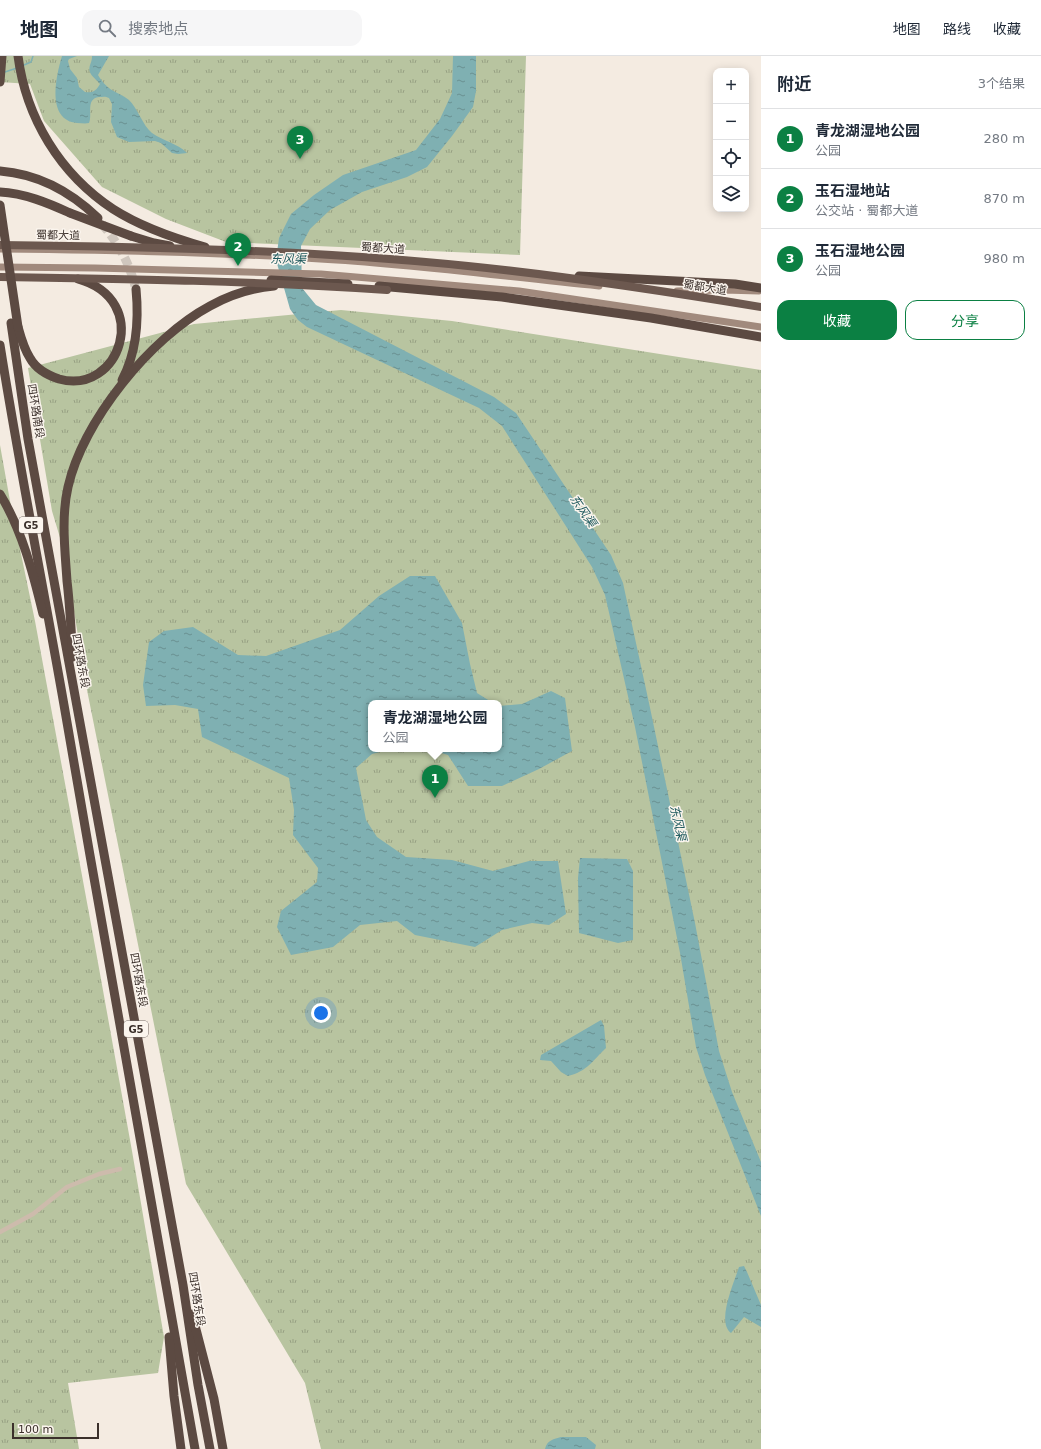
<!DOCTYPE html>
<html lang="zh">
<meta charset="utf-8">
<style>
:root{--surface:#fff;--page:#f6f6f7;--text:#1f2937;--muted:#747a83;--line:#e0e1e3;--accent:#0b8043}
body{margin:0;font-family:"DejaVu Sans","Noto Sans SC",sans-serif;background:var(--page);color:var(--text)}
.controls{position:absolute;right:12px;top:12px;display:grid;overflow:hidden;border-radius:8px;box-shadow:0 2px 10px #0003}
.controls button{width:36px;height:36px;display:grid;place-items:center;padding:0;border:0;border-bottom:1px solid var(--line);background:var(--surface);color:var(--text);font:20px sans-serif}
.scale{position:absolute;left:12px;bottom:10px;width:87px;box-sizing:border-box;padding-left:4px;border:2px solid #3b302b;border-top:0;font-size:11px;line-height:14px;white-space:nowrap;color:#3b302b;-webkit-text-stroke:3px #fbf5ee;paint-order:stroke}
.you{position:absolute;left:321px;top:957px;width:14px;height:14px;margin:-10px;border:3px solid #fff;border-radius:50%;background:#1a73e8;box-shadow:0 0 0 6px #1a73e833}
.badge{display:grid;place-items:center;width:26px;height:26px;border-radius:50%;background:var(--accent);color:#fff;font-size:13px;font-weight:700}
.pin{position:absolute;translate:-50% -33px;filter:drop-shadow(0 1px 2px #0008)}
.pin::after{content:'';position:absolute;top:21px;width:14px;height:12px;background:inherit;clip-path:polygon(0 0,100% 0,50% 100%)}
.popup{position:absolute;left:368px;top:644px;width:134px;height:52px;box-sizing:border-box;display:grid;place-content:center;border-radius:8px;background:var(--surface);filter:drop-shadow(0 1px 3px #0005);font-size:13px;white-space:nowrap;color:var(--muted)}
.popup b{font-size:15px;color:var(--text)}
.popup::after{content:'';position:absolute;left:50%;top:100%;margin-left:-8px;border:8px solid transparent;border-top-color:var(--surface)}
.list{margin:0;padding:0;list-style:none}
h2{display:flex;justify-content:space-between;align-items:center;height:52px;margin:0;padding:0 16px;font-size:17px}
h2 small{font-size:13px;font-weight:400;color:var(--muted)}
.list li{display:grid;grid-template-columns:26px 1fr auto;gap:12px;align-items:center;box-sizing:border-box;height:60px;padding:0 16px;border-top:1px solid var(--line)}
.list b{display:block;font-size:15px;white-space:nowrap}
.list p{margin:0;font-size:13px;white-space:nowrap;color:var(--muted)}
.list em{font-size:13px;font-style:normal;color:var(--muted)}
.actions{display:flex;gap:8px;padding:12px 16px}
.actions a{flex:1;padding:9px 0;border:1px solid var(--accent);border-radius:12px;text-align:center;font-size:14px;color:var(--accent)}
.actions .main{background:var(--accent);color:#fff}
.icon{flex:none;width:22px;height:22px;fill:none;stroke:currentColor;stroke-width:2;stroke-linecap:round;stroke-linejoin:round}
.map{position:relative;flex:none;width:761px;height:1393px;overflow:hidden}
header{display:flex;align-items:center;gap:24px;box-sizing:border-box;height:56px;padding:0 20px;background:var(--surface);border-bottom:1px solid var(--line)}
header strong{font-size:19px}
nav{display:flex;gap:22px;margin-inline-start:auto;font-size:14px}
.search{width:280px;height:36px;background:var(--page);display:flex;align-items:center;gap:10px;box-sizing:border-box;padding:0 14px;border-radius:12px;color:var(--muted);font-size:15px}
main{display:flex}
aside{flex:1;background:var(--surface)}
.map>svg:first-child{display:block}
.park{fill:url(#park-tufts);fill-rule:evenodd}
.water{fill:url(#water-ripples)}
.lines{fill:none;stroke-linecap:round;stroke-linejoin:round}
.stream{stroke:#7fb0b2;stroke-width:1.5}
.motorway-tunnel{stroke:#cfc6bd;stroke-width:9;stroke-dasharray:9 4.5;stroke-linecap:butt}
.minor{stroke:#cdbbac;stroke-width:4.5}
.secondary{stroke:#a18a7d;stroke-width:7}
.motorway{stroke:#5c4a42;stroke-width:9}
.trunk-bridge{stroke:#6c584f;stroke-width:8}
.motorway-bridge{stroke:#5c4a42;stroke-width:9}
.labels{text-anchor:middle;stroke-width:3;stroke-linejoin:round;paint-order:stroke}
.shield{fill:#fbf5ee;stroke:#756b66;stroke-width:1}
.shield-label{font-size:10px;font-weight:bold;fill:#3b302b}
.street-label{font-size:11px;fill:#3b302b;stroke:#fbf5ee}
.water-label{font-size:12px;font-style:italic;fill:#1f5a5e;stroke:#fbf5ee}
</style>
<header>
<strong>地图</strong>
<div class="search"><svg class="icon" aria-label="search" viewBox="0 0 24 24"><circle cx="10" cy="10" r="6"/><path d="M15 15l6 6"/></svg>搜索地点</div>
<nav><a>地图</a><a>路线</a><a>收藏</a></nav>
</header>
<main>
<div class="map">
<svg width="761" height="1393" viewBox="0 0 761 1393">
<defs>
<pattern id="park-tufts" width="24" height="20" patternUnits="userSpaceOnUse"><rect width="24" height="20" fill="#b8c4a0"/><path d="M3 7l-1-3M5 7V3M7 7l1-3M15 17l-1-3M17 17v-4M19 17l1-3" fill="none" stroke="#97a083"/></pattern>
<pattern id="water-ripples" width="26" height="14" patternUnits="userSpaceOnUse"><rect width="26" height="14" fill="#7fb0b2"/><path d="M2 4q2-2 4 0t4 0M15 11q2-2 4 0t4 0" fill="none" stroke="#699091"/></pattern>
</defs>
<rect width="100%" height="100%" fill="#f4ebe1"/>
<g class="park">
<polygon points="0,0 526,0 520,199 226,186 166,163 102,131 44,65 30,28 0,26"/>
<path d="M341 254 452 265 761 314V1393H321L305 1327 186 1128 87 634 64 495 52 455 28 312 194 268ZM371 647H499V693H371Z"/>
<polygon points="0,389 10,445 35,565 93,879 132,1095 164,1281 158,1317 68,1327 79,1393 0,1393"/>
</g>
<g class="water">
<path d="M62 0H77L69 3 68 5 70 13 77 22 79 31 85 36C93 37 96 35 100 28 96 22 87 19 90 9 91 6 92 4 92 0H109L98 19C109 37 116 34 129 44 137 51 143 70 152 77 163 85 177 87 187 97L178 98 172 97 161 87 155 85 129 86 117 81 111 66 112 48 109 42C105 40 103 41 99 41 85 43 93 59 89 67 85 68 81 67 77 67 46 64 56 20 62 0Z"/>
<polygon points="453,0 476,0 476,35 473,51 452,80 427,111 407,121 362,136 330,154 310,173 301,190 302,232 316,249 494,341 516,357 611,499 623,527 649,647 695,867 719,995 732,1036 761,1106 761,1160 705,1019 696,991 680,897 635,671 605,539 592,511 502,370 479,352 307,271 298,264 290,253 276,204 279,182 291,158 314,139 343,119 416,94 440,63 452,37"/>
<polygon points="410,520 435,520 462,567 470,608 477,637 493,647 371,647 371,693 391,693 372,698 356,712 366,764 377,781 406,801 452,804 493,815 529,805 558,805 566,858 549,869 532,867 502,874 475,891 415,879 397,865 360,869 333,891 291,899 277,871 281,855 317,826 318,812 293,779 294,754 289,722 202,681 198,653 175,649 146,650 143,629 149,586 164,575 193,571 238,599 266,600 340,574 379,540"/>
<polygon points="551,635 565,642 572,695 539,713 502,730 468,730 448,699 428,693 499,693 499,650 522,648"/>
<polygon points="580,802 627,803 633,815 633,884 618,887 579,877 578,822"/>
<path d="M601 964 604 970 606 992C592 1005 588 1015 568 1020L561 1016 551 1005 540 1004 541 999Z"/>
<path d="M744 1210 747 1216 761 1249V1271L744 1261 731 1277C716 1266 734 1227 739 1211Z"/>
<path d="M561 1381H586L596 1389 595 1393H545C547 1384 554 1383 561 1381Z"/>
</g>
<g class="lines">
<g class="stream">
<polyline points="24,9 31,6 33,0"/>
<polyline points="5,16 17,12"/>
</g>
<path class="motorway-tunnel" d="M102 168C118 187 129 206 135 230"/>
<polyline class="minor" points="0,1176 33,1158 67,1131 99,1118 120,1113"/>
<g class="secondary">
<path d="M0 193C107 194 213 196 320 203 413 208 506 221 599 230"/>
<polyline points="0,211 95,212 321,218 519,235 761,271"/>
<polyline points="677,235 724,234 759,235"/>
</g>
<g class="motorway">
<path d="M18 0C26 62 60 118 113 153 141 171 173 182 205 191"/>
<polyline points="0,26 2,0"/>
<path d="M0 115C38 118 71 136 98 162"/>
<path d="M0 136C24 137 48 147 70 157"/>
<polyline points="131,180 154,187 170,190"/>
<polyline points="579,220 735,228 761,232"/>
<polyline points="271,224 348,228"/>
<polyline points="379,230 502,241 651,262 761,281"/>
<polyline points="11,267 28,383 183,1229 198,1329 210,1393"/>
<path d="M18 271C21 282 24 293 30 302 36 313 47 319 59 323 120 340 153 244 78 223"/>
<path d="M0 289C19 409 43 529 64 649 107 897 149 1145 195 1393"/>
<path d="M122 324C137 296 139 264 136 233"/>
<path d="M0 438C22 474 33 517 43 558"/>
<path d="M73 601C71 575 70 550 67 525 65 494 61 462 68 431 83 365 150 282 210 250 230 239 252 232 274 230"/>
<polyline points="192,1258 214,1343 223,1393"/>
<polyline points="169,1281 174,1340 181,1393"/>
</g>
<g class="trunk-bridge">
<path d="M0 189C156 191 312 194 468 210 566 220 664 235 761 251"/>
<path d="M0 221C129 223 258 225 387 234"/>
</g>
<g class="motorway-bridge">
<polyline points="0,149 18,271"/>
<polyline points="70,157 131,180"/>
</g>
</g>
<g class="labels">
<g class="shield">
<rect x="19" y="461" width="24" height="16" rx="3"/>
<rect x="124" y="965" width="24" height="16" rx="3"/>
</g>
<g class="shield-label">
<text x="31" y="473">G5</text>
<text x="136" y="977">G5</text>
</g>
<g class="street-label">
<text transform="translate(58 179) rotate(1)" y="4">蜀都大道</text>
<text transform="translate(383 192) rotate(4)" y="4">蜀都大道</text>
<text transform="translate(705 231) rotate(9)" y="4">蜀都大道</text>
<text transform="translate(36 355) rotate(81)" y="4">四环路南段</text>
<text transform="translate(81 605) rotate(80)" y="4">四环路东段</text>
<text transform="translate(139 924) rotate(80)" y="4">四环路东段</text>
<text transform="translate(197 1243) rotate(81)" y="4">四环路东段</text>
</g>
<g class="water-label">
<text x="288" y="207">东风渠</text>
<text transform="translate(583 455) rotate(55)" y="4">东风渠</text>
<text transform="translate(678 767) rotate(77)" y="4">东风渠</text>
</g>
</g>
</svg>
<div class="controls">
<button>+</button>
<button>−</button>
<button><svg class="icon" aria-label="locate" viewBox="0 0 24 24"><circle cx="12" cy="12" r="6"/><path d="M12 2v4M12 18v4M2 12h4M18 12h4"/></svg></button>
<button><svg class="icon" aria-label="layers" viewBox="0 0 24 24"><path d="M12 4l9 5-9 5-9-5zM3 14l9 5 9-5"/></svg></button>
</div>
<div class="scale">100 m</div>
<div class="you"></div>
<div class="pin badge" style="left:435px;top:742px">1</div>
<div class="popup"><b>青龙湖湿地公园</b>公园</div>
<div class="pin badge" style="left:238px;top:210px">2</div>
<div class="pin badge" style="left:300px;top:103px">3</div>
</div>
<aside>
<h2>附近<small>3个结果</small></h2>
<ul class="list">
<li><span class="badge">1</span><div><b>青龙湖湿地公园</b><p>公园</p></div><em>280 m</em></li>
<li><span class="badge">2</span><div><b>玉石湿地站</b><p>公交站 · 蜀都大道</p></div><em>870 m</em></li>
<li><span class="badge">3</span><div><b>玉石湿地公园</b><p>公园</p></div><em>980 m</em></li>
</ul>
<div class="actions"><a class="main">收藏</a><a>分享</a></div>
</aside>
</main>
